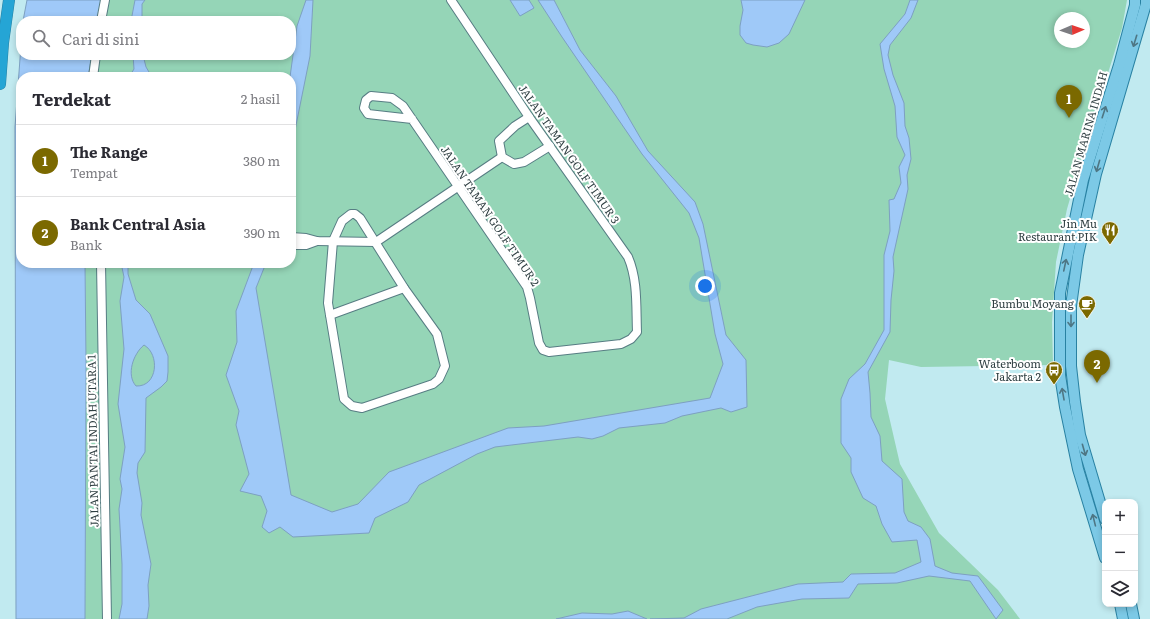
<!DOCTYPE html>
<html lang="id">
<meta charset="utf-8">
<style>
:root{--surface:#fff;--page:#f7f7f7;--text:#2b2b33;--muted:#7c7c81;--line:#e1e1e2;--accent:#7b6900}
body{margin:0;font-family:Literata,serif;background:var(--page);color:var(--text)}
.controls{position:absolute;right:12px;bottom:12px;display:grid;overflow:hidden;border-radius:8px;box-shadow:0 2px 6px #0003}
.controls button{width:36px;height:36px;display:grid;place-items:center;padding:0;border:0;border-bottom:1px solid var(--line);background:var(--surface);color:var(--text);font:20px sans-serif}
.compass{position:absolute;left:1054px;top:12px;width:36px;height:36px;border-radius:50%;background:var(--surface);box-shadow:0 2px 6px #0003;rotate:88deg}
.you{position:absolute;left:705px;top:286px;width:14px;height:14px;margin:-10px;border:3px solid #fff;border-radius:50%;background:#1a73e8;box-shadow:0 0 0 6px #1a73e833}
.badge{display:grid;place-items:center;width:26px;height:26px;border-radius:50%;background:var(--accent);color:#fff;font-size:13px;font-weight:700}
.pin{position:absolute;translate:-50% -33px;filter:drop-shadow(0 1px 2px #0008)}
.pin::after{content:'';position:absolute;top:21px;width:14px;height:12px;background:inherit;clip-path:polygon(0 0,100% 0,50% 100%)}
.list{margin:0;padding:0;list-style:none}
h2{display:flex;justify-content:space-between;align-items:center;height:52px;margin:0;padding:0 16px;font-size:17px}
h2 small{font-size:13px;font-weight:400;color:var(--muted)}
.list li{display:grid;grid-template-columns:26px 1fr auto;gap:12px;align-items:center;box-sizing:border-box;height:72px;padding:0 16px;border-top:1px solid var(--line)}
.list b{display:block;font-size:15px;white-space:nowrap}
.list p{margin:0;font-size:13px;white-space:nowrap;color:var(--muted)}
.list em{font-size:13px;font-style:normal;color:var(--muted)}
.icon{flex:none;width:22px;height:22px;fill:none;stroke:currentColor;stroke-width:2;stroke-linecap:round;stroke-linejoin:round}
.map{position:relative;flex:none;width:1150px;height:619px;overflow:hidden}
.search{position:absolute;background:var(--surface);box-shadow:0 2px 6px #0003;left:16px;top:16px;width:280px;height:44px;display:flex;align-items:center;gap:10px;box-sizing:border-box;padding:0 14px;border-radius:16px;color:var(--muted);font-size:15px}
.panel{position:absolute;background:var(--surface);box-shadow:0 2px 6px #0003;left:16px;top:72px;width:280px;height:196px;border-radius:16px}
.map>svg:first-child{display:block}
.green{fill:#95d5b7;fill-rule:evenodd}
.water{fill:#9fc9f8;stroke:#7da0c1;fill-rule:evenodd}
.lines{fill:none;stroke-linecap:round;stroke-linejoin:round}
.minor-casing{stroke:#577d83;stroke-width:10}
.major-casing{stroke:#2881a2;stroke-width:12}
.highway-casing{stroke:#2881a2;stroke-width:12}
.minor{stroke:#fff;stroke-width:8}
.major{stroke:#7cc9e6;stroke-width:10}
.highway{stroke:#25a5d5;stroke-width:11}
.oneway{stroke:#4e7684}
.labels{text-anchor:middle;stroke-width:4;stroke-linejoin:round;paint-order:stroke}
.street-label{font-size:11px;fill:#2f3f42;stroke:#fff}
.poi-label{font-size:11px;fill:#2f3f42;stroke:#fff;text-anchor:end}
</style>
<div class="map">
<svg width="1150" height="619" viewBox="0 0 1150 619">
<rect width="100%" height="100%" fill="#c1eaf0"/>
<path class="green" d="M102 0H1127L1122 28 1082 157 1067 209 1056 262 1052 322 1053 365 921 367 889 360 885 399 900 464 939 533 998 590 1020 619H85L86 363 85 263H291V77H88L92 55H291V21H98ZM1060 18H1084V42H1060Z"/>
<g class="water">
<polygon points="27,0 102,0 98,21 23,21"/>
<polygon points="135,0 145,0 142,4 142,21 131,21"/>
<polygon points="306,0 313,0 310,56 291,150 291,77 290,77 297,26"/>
<polygon points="510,0 529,0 534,8 520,16"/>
<polygon points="538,0 554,0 580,50 616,96 648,151 695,202 703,224 726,335 746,360 747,407 731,412 721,408 682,416 665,423 619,428 603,436 592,439 578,437 495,447 477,454 419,485 408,502 375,518 369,533 293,537 280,527 269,533 262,527 267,511 261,496 240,491 249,474 236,425 239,411 226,375 237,342 236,311 254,263 266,263 256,288 291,495 332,512 358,504 389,472 508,428 544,426 710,398 723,364 715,334 699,238 689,213 642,154 562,37"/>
<polygon points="741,0 805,0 789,34 779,43 767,47 753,45 746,43 740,35 740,26 743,10"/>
<polygon points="910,0 918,0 911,18 890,45 888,55 893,75 904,103 905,126 909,138 911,159 907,175 908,189 893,257 894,271 891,300 890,332 868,372 870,393 871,417 880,436 882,461 902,479 904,512 908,521 921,527 930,539 935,566 952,573 978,576 1003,610 996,619 970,581 929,576 897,583 858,584 849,598 802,599 757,607 727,619 650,619 684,618 701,609 798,584 843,582 851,574 895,573 921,562 917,540 892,542 882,524 876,506 863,498 851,472 851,458 841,443 841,399 849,379 865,364 884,330 884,255 890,231 889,200 894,199 901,183 899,167 905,155 897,137 895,106 884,69 880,44 905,14"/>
<polygon points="21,45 21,55 92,55 88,77 21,77 21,263 85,263 86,363 85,619 16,619 15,127"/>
<polygon points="133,55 143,55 146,67 152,77 129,77 134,69"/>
<path d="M121 263H128V274L136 300 150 314 168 356V372L167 381 161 387 146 398 145 452 138 463 137 473 142 503 141 515 151 564 148 585 149 606 147 619H119L122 604V564L119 509 122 489 120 479 125 447 118 404 124 349 120 301 124 277ZM144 345C160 354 158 387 136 386 126 375 133 354 144 345Z"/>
<polygon points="628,611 647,619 556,619 582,613 612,614"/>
</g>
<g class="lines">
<g class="minor-casing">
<g id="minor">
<polyline points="101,21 105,0"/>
<polyline points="93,77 96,55"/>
<polyline points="529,117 515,126 499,141 502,157 514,164 524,162 550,146"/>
<path d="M412 119 368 114 364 108 366 100 371 96 392 98 403 106 527 287 530 298 539 343 543 350 549 352 621 344 631 339 637 332C636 307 638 280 628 257L529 117 451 0"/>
<polygon points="351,214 355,214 360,218 404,288 437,334 445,366 439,379 433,384 362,408 352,406 344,399 328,303 333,241 342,221"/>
<polyline points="291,237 306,238 317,241 376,242 502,157"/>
<polyline points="291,245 306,245 317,241"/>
<polyline points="101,263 107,619"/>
<polyline points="330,315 404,288"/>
</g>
</g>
<g class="major-casing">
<g id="major">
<polyline points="1105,519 1080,435 1075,402 1071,366 1071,306 1078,255 1096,174 1146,4 1146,0"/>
<polyline points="1105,558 1078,469 1065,407 1060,375 1060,293 1083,180 1119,65 1135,5 1135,0"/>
<polyline points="1120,604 1123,619"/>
<polyline points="1131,604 1134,619"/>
</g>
</g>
<g class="highway-casing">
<polyline id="highway" points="0,84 3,43 9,0"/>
</g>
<use href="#minor" class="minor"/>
<use href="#major" class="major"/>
<use href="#highway" class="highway"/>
</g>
<defs><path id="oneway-shaft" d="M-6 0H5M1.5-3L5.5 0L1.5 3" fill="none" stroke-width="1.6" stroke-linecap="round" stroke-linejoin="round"/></defs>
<g class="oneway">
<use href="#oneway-shaft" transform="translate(1135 41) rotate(107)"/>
<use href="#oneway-shaft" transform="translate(1104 112) rotate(-72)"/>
<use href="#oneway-shaft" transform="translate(1098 166) rotate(106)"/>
<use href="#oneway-shaft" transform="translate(1065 265) rotate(-78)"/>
<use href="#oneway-shaft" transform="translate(1071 321) rotate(90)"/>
<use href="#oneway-shaft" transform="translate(1063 394) rotate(-100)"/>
<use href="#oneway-shaft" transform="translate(1084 450) rotate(74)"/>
<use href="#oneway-shaft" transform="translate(1094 520) rotate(-104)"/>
</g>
<defs>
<g id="restaurant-pin" transform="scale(0.9)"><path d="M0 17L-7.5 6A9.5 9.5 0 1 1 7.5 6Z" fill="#7b6900" stroke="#fff"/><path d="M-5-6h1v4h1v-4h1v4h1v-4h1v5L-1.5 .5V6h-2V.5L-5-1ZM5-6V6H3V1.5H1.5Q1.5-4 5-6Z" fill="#fff"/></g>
<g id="cafe-pin" transform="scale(0.9)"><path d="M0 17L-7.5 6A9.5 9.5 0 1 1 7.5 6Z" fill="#7b6900" stroke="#fff"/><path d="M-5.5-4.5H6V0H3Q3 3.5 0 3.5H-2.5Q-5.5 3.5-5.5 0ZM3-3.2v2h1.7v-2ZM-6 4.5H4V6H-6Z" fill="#fff"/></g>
<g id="bus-pin" transform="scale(0.9)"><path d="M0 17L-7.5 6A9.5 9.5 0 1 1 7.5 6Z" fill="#7b6900" stroke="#fff"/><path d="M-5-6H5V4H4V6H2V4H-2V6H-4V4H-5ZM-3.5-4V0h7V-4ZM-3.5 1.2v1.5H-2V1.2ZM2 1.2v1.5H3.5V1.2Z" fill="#fff"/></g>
</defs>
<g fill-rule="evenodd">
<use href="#restaurant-pin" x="1110" y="230"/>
<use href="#cafe-pin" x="1087" y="304"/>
<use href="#bus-pin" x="1054" y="370"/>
</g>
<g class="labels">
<g class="street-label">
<text transform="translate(1086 134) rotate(-74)" y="4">JALAN MARINA INDAH</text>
<text transform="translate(569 154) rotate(55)" y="4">JALAN TAMAN GOLF TIMUR 3</text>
<text transform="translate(490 216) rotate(56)" y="4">JALAN TAMAN GOLF TIMUR 2</text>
<text transform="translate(93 441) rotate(-91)" y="4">JALAN PANTAI INDAH UTARA 1</text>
</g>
<g class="poi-label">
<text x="1097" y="228">Jin Mu<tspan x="1097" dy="13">Restaurant PIK</tspan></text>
<text x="1074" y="308">Bumbu Moyang</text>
<text x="1041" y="368">Waterboom<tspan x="1041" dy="13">Jakarta 2</tspan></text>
</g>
</g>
</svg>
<div class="controls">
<button>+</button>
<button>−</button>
<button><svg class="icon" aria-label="layers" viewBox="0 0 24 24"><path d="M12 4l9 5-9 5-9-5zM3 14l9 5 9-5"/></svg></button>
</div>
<svg class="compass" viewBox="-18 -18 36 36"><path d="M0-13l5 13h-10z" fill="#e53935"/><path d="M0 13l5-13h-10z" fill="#7c7c81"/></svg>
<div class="you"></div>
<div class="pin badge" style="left:1069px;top:118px">1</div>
<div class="pin badge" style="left:1097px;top:383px">2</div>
<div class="search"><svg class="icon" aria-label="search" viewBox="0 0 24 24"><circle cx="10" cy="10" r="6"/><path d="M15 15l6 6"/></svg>Cari di sini</div>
<section class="panel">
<h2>Terdekat<small>2 hasil</small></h2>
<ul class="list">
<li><span class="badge">1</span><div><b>The Range</b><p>Tempat</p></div><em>380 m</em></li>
<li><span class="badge">2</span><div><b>Bank Central Asia</b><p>Bank</p></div><em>390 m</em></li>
</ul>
</section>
</div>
